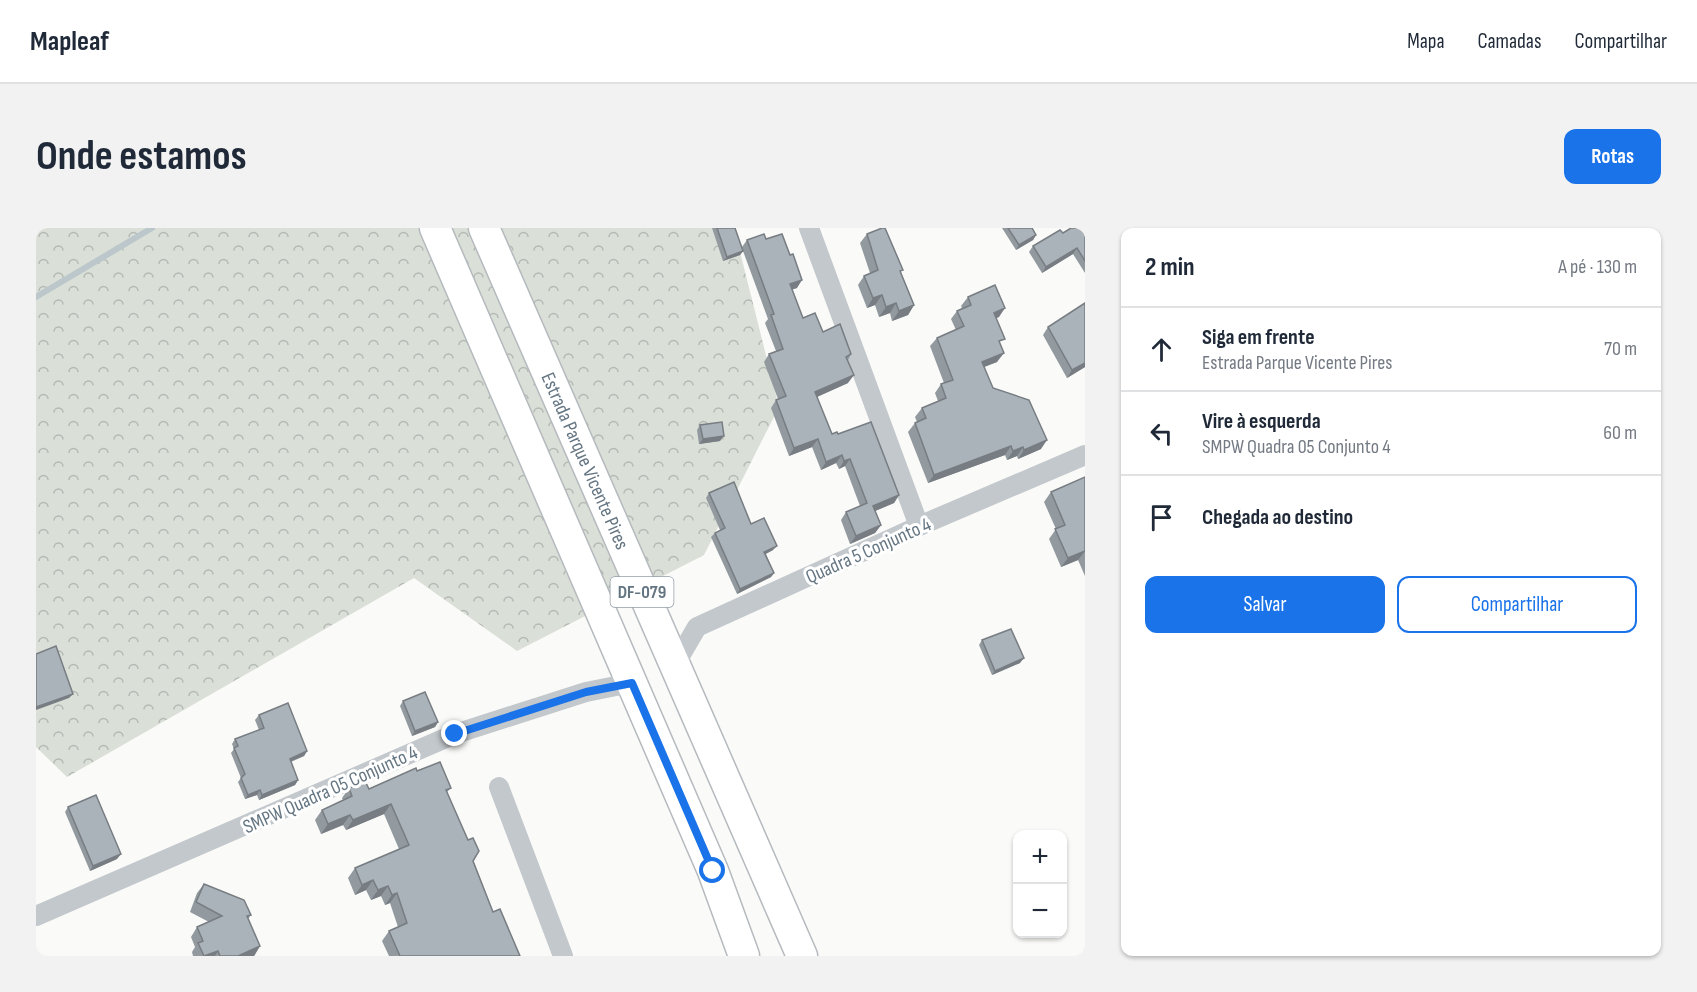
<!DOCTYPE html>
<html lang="pt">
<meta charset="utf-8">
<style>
:root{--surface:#fff;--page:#f2f2f3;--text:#1f2937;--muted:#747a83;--line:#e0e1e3;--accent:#1a73e8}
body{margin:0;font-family:"Sofia Sans Condensed",sans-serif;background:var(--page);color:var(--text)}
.controls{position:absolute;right:18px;bottom:18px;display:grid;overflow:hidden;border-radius:12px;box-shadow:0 2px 4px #0004}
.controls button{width:54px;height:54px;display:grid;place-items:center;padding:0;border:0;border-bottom:2px solid var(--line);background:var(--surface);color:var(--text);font:30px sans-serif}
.stop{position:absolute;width:18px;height:18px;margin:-14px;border:4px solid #1a73e8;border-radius:50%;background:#fff}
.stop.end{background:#1a73e8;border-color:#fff;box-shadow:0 2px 6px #0008}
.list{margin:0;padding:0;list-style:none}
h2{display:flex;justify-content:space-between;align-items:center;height:78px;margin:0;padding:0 24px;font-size:26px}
h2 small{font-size:20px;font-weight:400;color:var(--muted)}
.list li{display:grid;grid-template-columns:39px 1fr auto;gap:18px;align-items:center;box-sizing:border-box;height:84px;padding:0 24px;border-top:2px solid var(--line)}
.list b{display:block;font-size:22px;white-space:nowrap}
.list p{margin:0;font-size:20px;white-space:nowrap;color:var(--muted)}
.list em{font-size:20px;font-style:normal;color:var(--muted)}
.actions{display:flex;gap:12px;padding:18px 24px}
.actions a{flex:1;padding:14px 0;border:2px solid var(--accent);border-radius:12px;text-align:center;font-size:21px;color:var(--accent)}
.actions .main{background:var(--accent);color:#fff}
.icon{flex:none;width:33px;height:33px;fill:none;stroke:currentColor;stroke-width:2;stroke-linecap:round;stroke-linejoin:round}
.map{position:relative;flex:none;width:1049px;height:728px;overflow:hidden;border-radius:12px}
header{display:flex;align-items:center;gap:36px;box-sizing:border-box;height:84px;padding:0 30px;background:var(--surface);border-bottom:2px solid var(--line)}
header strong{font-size:28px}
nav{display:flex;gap:33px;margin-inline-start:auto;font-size:21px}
.intro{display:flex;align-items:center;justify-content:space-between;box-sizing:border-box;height:144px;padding:0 36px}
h1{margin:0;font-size:42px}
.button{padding:15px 27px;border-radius:12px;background:var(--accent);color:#fff;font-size:21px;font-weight:700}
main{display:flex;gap:36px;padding:0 36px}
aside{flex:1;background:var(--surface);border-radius:12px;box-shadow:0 2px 4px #0004}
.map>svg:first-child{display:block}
.forest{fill:url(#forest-crowns)}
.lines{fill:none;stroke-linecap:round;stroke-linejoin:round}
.stream{stroke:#bbc7cb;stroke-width:6}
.primary-casing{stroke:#b5babe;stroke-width:33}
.minor{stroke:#c3c8cc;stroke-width:20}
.primary{stroke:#fff;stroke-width:30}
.wall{fill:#929a9f}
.shaded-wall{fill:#777d82}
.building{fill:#aab3b9;stroke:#777d82;stroke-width:1.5}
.route{stroke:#1a73e8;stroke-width:8}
.labels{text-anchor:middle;stroke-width:6;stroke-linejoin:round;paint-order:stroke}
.shield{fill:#fff;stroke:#939fa8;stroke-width:1.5}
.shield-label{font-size:18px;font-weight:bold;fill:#657683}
.street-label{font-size:20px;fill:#657683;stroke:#fff}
</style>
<header>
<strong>Mapleaf</strong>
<nav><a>Mapa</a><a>Camadas</a><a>Compartilhar</a></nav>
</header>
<div class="intro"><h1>Onde estamos</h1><a class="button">Rotas</a></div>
<main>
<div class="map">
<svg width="1049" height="728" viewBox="0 0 1049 728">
<defs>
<pattern id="forest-crowns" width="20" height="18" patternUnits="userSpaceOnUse" patternTransform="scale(1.5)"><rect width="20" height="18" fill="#dadfd7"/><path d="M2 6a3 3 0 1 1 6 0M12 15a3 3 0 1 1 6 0" fill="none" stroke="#b4b9b4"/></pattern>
</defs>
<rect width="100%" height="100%" fill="#fafaf8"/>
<polygon class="forest" points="0,0 698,0 743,179 668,327 481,423 378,350 31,549 0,519"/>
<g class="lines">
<polyline class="stream" points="0,69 116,0"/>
<g class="primary-casing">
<g id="primary">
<polyline points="399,0 677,643 708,728"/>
<path id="s1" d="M448 0 766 728"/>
</g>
</g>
<g class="minor">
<polyline points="773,0 883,298"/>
<polyline points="641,444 644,428 661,399 883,298 1049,227"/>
<polyline points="463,559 527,728"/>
<polyline points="0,688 419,506 550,464 595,455"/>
</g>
<use href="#primary" class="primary"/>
</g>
<g class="wall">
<polygon points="676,0 699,0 706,19 711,12 730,11 761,60 756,61 767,90 787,104 815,126 812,132 812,155 781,169 796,206 802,206 863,267 858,275 839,283 845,297 839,305 814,316 805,292 810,284 824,278 809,238 803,241 800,235 785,242 776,219 753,228 735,180 740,172 742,171 728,134 733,126 740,123 729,95 732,91 707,23 704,27 687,33"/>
<polygon points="966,0 996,0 1000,7 997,12 980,22"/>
<polygon points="1049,0 1049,45 1037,26 1006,45 993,24 997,18 1027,5"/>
<polygon points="831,6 865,44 878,77 872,87 856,93 854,85 843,89 839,77 831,80 822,57 828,48 834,45 824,15"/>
<polygon points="932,69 963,89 960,90 964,117 961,134 948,139 957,160 1005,221 982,231 981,228 971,232 969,227 892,255 872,204 879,195 881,194 879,189 886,180 902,173 899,165 905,156 908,155 894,118 901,110 920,102 915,91 921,83 926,80 925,78"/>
<polygon points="1012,99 1049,139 1031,150 1007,107"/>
<polygon points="664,197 684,213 663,216 661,202"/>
<polygon points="1049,249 1049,348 1042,332 1025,339 1013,311 1020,301 1008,274 1015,264"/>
<polygon points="673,265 715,296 737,322 730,326 738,345 735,349 701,366 675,309 679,305 684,302 670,270"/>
<polygon points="946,412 984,435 956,447 943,417"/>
<polygon points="367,473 402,494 399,499 376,508 364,478"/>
<polygon points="223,487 271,523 268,528 255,534 262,552 259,557 223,572 221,567 209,571 202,554 205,550 195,525 198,521 196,516 199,511 223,502 219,492"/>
<polygon points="381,543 415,560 411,564 457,684 484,728 353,728 346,713 353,703 362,699 354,675 349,677 345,668 335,672 330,662 319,667 312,650 319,640 363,621 348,586 310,602 307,597 285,606 279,592 286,582 307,572 306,570 313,560 333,561"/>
<polygon points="32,579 81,631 54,643 29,584"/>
<polygon points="168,656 215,687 212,691 224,718 218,728 157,728 156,724 159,719 155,709 161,699 173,694 154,684 161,665"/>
</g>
<g class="shaded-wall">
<polygon points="1000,7 997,12 980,22 983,17"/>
<polygon points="1041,20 1037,26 1006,45 1010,39"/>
<polygon points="707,23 704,27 687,33 691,29"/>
<polygon points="766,52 761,60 749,64 754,56"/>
<polygon points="846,67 839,77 831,80 837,70"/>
<polygon points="860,75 854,85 843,89 850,79"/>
<polygon points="878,77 872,87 856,93 863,83"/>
<polygon points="969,80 963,89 951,94 958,85"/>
<polygon points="968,125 961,134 940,142 946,134"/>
<polygon points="1049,135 1049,139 1031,150 1036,142"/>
<polygon points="818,147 812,155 774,172 779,164"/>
<polygon points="688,208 684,213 663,216 667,211"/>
<polygon points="782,211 776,219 753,228 758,220"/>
<polygon points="1011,212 1005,221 982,231 988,222"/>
<polygon points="975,218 969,227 892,255 898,247"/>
<polygon points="987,219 981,228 971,232 977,223"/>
<polygon points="806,227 800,235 785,242 790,234"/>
<polygon points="814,231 809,238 803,241 808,233"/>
<polygon points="863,267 858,275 832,286 837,278"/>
<polygon points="845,297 839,305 814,316 820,308"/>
<polygon points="741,318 737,322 725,328 728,324"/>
<polygon points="1049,323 1042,332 1025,339 1032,330"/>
<polygon points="738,345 735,349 701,366 704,361"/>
<polygon points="988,430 984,435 956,447 959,443"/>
<polygon points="37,466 33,470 0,482 0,479"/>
<polygon points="402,494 399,499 376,508 379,503"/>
<polygon points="271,523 268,528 250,535 254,531"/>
<polygon points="262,552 259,557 223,572 226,567"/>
<polygon points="224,562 221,567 209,571 212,567"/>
<polygon points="355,576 348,586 310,602 317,592"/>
<polygon points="314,587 307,597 285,606 292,596"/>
<polygon points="85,626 81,631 54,643 57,638"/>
<polygon points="337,652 330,662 319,667 326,657"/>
<polygon points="352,658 345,668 335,672 342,662"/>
<polygon points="361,665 354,675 349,677 356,667"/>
<polygon points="224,718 218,728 202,728"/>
<polygon points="182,723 179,728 169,728"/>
</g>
<g class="building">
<polygon points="681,0 699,0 707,23 691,29"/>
<polygon points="846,0 849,0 867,42 864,43 878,77 863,83 860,75 850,79 846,67 837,70 828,48 842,42 831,6"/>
<polygon points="972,0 996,0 1000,7 983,17"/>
<polygon points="1035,0 1049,0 1049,33 1041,20 1010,39 997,18 1024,2 1027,5"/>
<polygon points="728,6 730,11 746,6 754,27 757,26 766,52 754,56 767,90 779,85 787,104 804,96 815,126 810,129 818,147 779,164 796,206 801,204 802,206 835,194 863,267 837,278 845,297 820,308 810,284 831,275 814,231 808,233 806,227 790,234 782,211 758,220 740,172 750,168 733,126 747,121 735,87 738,86 711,12"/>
<polygon points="959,57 969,80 958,85 969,111 963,113 968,125 946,134 957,160 993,172 1011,212 988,222 987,219 977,223 975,218 898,247 879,195 890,190 886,180 910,170 905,156 917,152 901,110 928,98 921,83 935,77 932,69"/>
<polygon points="1049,75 1049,135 1036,142 1012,99"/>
<polygon points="686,194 688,208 667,211 664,197"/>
<polygon points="1049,249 1049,323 1032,330 1019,301 1029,297 1015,264"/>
<polygon points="698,254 715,296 728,290 741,318 728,324 738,345 704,361 679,305 689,300 673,265"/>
<polygon points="975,401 988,430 959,443 946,412"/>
<polygon points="20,418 37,466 0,479 0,426"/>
<polygon points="389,464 402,494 379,503 367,473"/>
<polygon points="252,475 271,523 254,531 262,552 226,567 224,562 212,567 205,550 209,546 198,520 202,518 199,511 228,500 223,487"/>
<polygon points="404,534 415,560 410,562 432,612 437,610 443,623 437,633 457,684 464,681 484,728 364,728 353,703 371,695 361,665 356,667 352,658 342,662 337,652 326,657 319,640 373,617 355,576 317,592 314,587 292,596 286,582 316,568 313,560 329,553 333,561 380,540 381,543"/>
<polygon points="60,567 85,626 57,638 32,579"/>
<polygon points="168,656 208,672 215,687 211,688 224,718 202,728 184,728 182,723 168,728 162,715 167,713 161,699 186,688 160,674"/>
</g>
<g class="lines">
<polyline class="route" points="419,506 550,464 596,455 677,643"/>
</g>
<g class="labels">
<rect class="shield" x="574.5" y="349" width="63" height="30" rx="4.5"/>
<g class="shield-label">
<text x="606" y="370">DF-079</text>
</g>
<g class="street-label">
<text dy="7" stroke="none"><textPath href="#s1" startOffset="254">Estrada Parque Vicente Pires</textPath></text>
<text transform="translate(832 322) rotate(-24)" y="7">Quadra 5 Conjunto 4</text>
<text transform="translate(294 561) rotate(-24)" y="7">SMPW Quadra 05 Conjunto 4</text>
</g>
</g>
</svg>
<div class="controls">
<button>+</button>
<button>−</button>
</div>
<div class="stop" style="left:677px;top:643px"></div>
<div class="stop end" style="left:419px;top:506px"></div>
</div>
<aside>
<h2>2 min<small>A pé · 130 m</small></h2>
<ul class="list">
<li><svg class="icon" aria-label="ahead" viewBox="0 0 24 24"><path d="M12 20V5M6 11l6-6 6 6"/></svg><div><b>Siga em frente</b><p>Estrada Parque Vicente Pires</p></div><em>70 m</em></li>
<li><svg class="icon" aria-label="left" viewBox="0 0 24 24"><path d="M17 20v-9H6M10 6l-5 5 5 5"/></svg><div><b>Vire à esquerda</b><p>SMPW Quadra 05 Conjunto 4</p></div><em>60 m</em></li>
<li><svg class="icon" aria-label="arrive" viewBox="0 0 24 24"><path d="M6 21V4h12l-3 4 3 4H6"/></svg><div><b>Chegada ao destino</b></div></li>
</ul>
<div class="actions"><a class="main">Salvar</a><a>Compartilhar</a></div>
</aside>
</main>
